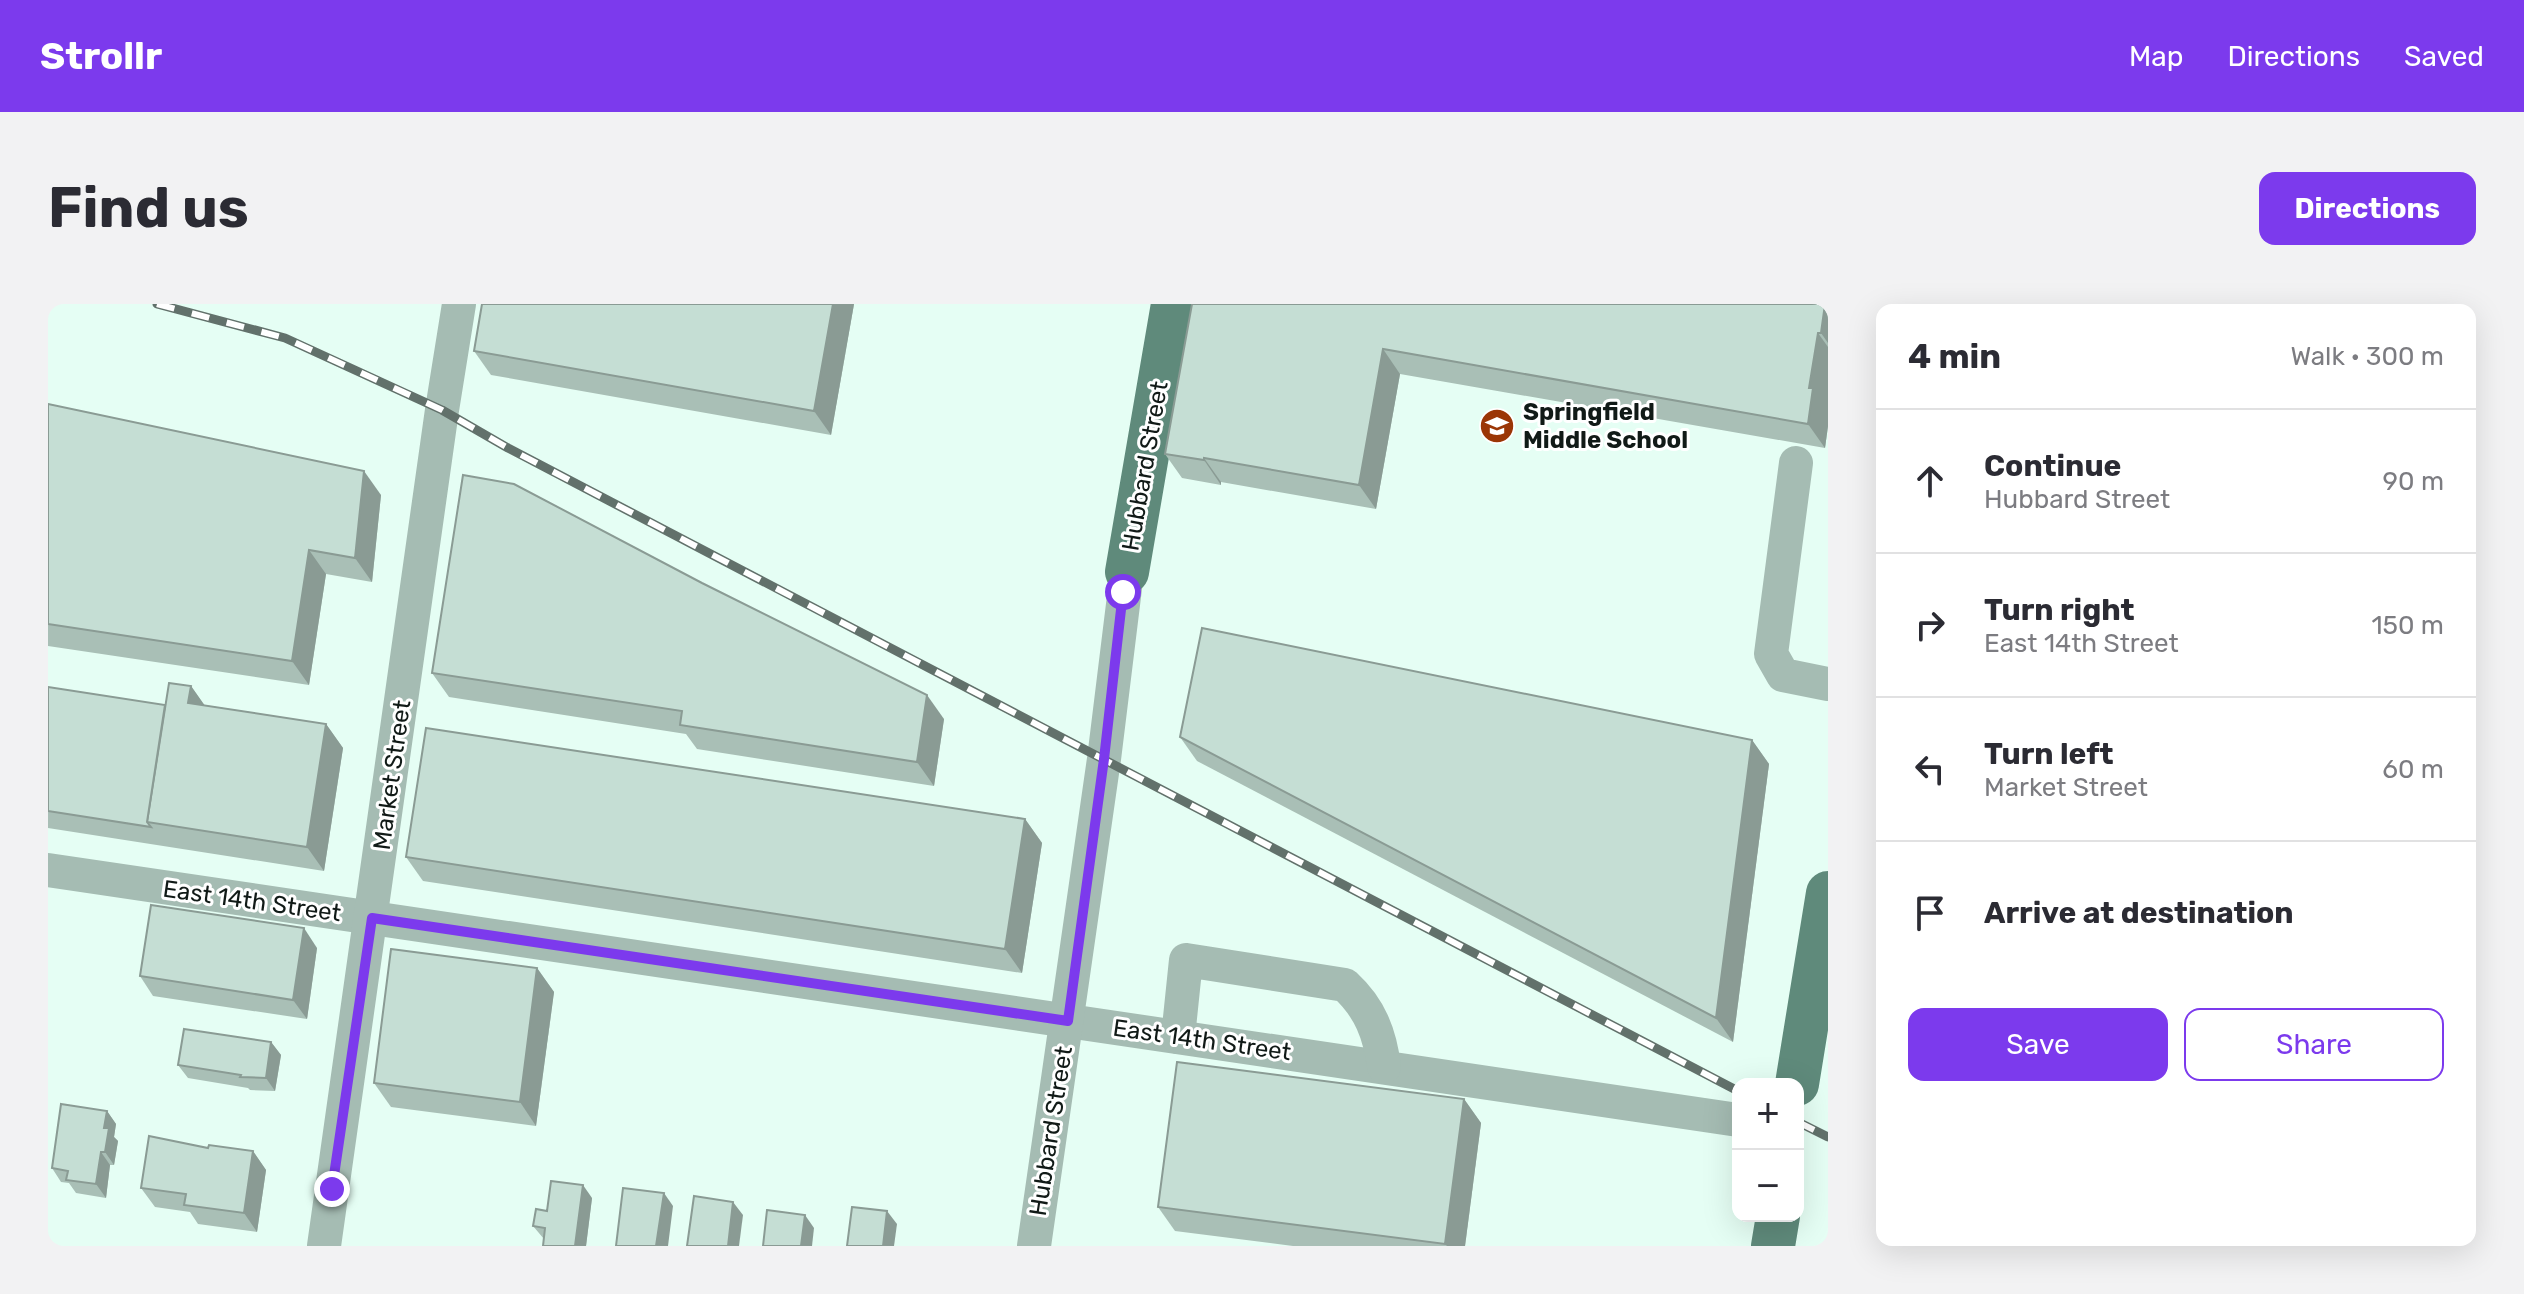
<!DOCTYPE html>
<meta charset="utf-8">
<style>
:root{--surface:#fff;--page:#f2f2f3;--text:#2b2b33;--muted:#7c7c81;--line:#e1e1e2;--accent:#7c3aed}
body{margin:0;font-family:Rubik,sans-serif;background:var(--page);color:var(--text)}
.controls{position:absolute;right:24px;bottom:24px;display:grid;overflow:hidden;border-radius:16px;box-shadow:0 8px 32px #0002}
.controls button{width:72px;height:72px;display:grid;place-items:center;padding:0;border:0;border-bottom:2px solid var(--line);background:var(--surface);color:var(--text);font:40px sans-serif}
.stop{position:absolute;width:24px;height:24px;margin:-18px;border:6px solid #7c3aed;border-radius:50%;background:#fff}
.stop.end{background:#7c3aed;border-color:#fff;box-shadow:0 2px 8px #0008}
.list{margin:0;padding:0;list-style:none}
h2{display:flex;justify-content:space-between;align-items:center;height:104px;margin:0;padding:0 32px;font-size:34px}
h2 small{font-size:26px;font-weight:400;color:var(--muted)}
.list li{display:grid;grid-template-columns:52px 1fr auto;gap:24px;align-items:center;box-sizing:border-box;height:144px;padding:0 32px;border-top:2px solid var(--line)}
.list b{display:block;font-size:30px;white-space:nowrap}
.list p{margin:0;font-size:26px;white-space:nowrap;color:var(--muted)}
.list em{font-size:26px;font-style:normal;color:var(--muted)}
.actions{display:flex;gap:16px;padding:24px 32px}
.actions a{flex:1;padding:18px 0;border:2px solid var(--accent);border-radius:16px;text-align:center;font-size:28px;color:var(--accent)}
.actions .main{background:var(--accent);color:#fff}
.icon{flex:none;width:44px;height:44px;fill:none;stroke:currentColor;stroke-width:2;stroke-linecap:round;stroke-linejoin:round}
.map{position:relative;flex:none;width:1780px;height:942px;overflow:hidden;border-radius:16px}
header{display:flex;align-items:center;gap:48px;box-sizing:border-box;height:112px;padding:0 40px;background:var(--accent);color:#fff}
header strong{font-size:38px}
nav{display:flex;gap:44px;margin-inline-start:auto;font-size:28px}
.intro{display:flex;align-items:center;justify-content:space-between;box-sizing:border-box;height:192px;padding:0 48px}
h1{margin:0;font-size:56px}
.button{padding:20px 36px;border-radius:16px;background:var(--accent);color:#fff;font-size:28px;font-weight:700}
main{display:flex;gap:48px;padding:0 48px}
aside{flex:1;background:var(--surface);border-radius:16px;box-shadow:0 8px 32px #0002}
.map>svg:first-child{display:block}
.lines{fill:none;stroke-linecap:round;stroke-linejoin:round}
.minor{stroke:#a5bcb3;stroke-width:34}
.major{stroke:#5f8a7b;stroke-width:44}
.rail-casing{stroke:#62716b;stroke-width:9}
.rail{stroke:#fff;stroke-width:6;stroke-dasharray:18;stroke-linecap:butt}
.wall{fill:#a9bfb6}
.shaded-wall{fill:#8a9b94}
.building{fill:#c5ded4;stroke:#8a9b94;stroke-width:2}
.route{stroke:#7c3aed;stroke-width:10}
.labels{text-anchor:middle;stroke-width:6;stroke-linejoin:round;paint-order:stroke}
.poi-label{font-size:24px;font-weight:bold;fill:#111a17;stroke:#fff;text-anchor:start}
.street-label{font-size:24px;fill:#111a17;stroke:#fff}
</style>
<header>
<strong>Strollr</strong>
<nav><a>Map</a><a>Directions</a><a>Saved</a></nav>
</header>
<div class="intro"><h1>Find us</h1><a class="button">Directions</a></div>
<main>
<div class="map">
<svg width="1780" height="942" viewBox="0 0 1780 942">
<rect width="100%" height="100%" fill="#e5fef4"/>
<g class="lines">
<g class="minor">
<polyline points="1748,159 1723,350 1735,371 1780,380"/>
<polyline points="0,566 1690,816"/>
<path d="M1130 733 1138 656 1297 681C1322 704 1332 730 1336 763"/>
<polyline points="276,942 394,106 411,0"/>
<polyline points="986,942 1056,455 1079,268"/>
</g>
<g class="major">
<polyline points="1079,268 1125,0"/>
<polyline points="1749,780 1780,589"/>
<polyline points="1725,942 1730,912"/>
</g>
<g class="rail-casing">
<g id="rail">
<polyline points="109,0 237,34 394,106 460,144 1690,787"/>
<polyline points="1750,818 1780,833"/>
</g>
</g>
<use href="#rail" class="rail"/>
</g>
<g class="wall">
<polygon points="806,0 783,131 443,71 426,47"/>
<polygon points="1144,0 1780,0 1780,122 1777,144 1352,70 1328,205 1173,178 1173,181 1134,174 1117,150"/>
<polygon points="0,100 333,191 324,278 278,270 261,381 0,342"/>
<polygon points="384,369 896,415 886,482 649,445 638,430 401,393"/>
<polygon points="143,382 156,401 278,420 295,444 276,567 0,524 0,383 117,401"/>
<polygon points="1132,433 1704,436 1721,460 1685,738 1149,457"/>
<polygon points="977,515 994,539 974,669 375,577 358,553"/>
<polygon points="269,644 259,715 105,692 92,672"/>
<polygon points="489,664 506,688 488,822 343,803 326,779"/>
<polygon points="223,738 233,751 227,787 202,786 200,784 140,774 130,761"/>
<polygon points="1416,795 1433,819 1417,942 1245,942 1127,927 1110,903"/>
<polygon points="59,807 68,820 66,833 70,837 66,861 62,861 58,894 28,889 21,879 13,878 4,864"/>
<polygon points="160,844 205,847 218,866 209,928 150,920 142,908 107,903 93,884"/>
<polygon points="544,894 538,942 495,942 496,935 485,922 499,907"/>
</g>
<g class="shaded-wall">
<polygon points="785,0 806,0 783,131 766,107"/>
<polygon points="1777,0 1780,0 1780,39 1773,29"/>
<polygon points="1770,29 1780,43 1780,122 1777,144 1760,120 1761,84"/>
<polygon points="1335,45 1352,70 1328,205 1311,181"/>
<polygon points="1156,154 1173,178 1173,181 1156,156"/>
<polygon points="316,167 333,191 324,278 307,254"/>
<polygon points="261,246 278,270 261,381 244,357"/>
<polygon points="143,382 160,406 140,399"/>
<polygon points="879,391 896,415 886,482 869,458"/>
<polygon points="278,420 295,444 276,567 259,543"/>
<polygon points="1704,436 1721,460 1685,738 1668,714"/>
<polygon points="977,515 994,539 974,669 957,645"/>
<polygon points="256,624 269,644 259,715 245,696"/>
<polygon points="489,664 506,688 488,822 472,798"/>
<polygon points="223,738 233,751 227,787 218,774"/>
<polygon points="1416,795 1433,819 1417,942 1399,942 1397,940"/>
<polygon points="59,807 68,820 66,833 70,837 66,861 57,848 56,824"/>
<polygon points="205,847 218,866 209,928 196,909"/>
<polygon points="53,848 62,861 58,894 48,880"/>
<polygon points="535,881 544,894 538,942 527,942"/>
<polygon points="616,889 625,902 620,942 608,942"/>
<polygon points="685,898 695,911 691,942 680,942"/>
<polygon points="839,907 849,920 846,942 835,942"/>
<polygon points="757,911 766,924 764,942 753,942"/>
</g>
<g class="building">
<polygon points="434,0 785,0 766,107 426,47"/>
<polygon points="1144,0 1777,0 1773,29 1770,29 1761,84 1765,84 1760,120 1335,45 1311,181 1156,154 1156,156 1117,150"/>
<polygon points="0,100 316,167 307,254 261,246 244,357 0,320"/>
<polygon points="415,171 466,180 654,279 879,391 869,458 632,421 634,407 384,369"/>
<polygon points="1154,324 1704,436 1668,714 1132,433"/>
<polygon points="121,379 143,382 140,399 278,420 259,543 99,518"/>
<polygon points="0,383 117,401 99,518 103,523 0,507"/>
<polygon points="378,424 977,515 957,645 358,553"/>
<polygon points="103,601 256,624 245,696 92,672"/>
<polygon points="343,645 489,664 472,798 326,779"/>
<polygon points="136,725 223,738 218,774 192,773 193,771 130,761"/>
<polygon points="1129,758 1416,795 1397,940 1110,903"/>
<polygon points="13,800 59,807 56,824 61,824 57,848 53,848 48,880 18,876 20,867 4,864"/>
<polygon points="101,832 160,844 161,841 205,847 196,909 136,901 138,890 93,884"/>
<polygon points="503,877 535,881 527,942 495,942 497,924 485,922 488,905 499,907"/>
<polygon points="575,884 616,889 608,942 568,942"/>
<polygon points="646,892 685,898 680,942 639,942"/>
<polygon points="804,903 839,907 835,942 799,942"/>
<polygon points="719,906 757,911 753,942 715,942"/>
</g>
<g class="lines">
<polyline class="route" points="284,885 324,614 1020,717 1056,455 1075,288"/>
</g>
<defs>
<g id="school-disc" transform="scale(1.8)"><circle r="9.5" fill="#9b3606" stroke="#fff"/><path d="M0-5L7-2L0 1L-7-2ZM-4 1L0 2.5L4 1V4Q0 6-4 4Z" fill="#fff"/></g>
</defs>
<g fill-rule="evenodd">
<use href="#school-disc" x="1449" y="122"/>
</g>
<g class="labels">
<g class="poi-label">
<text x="1475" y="116">Springfield<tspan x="1475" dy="28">Middle School</tspan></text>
</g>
<g class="street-label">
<text transform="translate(1097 162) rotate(-80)" y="8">Hubbard Street</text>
<text transform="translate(344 471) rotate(-82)" y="8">Market Street</text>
<text transform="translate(204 597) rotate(8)" y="8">East 14th Street</text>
<text transform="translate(1154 736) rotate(8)" y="8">East 14th Street</text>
<text transform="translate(1003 827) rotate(-81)" y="8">Hubbard Street</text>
</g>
</g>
</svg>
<div class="controls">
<button>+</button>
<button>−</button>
</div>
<div class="stop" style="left:1075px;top:288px"></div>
<div class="stop end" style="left:284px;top:885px"></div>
</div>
<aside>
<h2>4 min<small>Walk · 300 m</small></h2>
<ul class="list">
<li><svg class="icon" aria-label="ahead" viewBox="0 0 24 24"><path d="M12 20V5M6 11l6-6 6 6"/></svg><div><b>Continue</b><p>Hubbard Street</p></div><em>90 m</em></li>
<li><svg class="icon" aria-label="right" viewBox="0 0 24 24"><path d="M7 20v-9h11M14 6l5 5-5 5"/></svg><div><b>Turn right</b><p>East 14th Street</p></div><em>150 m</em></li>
<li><svg class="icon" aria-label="left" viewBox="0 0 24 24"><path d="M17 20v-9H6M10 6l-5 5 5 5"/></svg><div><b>Turn left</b><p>Market Street</p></div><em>60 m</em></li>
<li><svg class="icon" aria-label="arrive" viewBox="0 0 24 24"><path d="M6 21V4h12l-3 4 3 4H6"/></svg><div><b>Arrive at destination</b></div></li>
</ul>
<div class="actions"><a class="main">Save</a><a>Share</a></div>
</aside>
</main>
